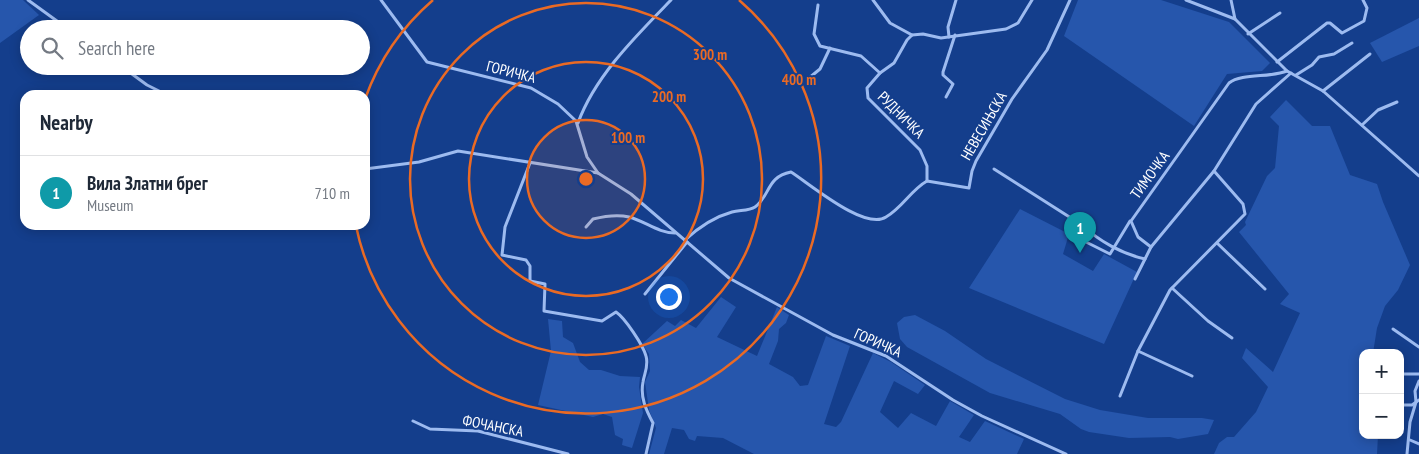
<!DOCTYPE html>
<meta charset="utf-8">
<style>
:root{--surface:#fff;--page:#f6f6f7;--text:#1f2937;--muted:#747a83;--line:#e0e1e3;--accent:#847a48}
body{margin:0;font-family:"PT Sans Narrow",sans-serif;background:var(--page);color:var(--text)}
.controls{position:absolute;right:15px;bottom:15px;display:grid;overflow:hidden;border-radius:10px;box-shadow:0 2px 12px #0003}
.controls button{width:45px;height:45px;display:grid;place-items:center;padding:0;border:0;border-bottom:1px solid var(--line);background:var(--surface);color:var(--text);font:25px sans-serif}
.you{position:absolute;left:668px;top:296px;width:18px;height:18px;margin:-12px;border:4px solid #fff;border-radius:50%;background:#1a73e8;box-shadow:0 0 0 8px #1a73e833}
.badge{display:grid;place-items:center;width:32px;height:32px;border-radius:50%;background:var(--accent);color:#fff;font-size:16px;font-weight:700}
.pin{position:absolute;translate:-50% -41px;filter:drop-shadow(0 1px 2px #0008)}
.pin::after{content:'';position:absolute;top:26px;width:18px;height:15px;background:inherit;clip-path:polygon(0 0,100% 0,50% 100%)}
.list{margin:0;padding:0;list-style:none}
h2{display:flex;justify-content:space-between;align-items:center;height:65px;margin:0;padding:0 20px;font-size:21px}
h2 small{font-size:16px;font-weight:400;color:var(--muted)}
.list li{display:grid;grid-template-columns:32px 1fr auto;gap:15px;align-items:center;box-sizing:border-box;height:75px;padding:0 20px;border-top:1px solid var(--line)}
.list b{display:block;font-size:19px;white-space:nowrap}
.list p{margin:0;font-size:16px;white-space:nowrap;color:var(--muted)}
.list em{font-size:16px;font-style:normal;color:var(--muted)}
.icon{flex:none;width:28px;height:28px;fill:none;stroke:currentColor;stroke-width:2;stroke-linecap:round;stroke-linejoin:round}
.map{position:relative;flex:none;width:1419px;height:454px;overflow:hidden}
.search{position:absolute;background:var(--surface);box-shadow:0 2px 12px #0003;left:20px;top:20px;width:350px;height:55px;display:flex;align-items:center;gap:12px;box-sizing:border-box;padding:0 18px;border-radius:28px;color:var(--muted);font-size:19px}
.panel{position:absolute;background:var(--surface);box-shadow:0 2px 12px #0003;left:20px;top:90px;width:350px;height:140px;border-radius:15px}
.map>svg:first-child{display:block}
.green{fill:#2656ac}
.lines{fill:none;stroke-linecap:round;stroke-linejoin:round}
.minor{stroke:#9dbbf0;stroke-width:3}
.ring{fill:none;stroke:#ea6a24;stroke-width:2.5}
.labels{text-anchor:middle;stroke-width:4;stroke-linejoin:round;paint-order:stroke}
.street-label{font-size:15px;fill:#fff;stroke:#143e8c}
.centre{fill:#ea6a24;stroke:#143e8c;stroke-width:2.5}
.ring-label{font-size:15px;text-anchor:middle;font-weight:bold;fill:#ea6a24;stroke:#143e8c;stroke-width:4;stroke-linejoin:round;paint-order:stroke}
</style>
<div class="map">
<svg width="1419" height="454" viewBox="0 0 1419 454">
<rect width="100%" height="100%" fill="#143e8c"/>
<g class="green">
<polygon points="0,0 23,0 39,15 0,43"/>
<polygon points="1078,0 1161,0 1229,22 1270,63 1262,71 1227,74 1194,126 1064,36"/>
<polygon points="1419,18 1419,46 1382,62 1370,43"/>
<polygon points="1286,100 1312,126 1330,126 1350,175 1377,184 1383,202 1410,265 1398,290 1385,306 1377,328 1373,353 1363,353 1363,435 1378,435 1377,454 1214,454 1219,443 1227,437 1234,437 1256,412 1268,387 1242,358 1246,348 1273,372 1300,313 1280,304 1289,294 1239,232 1246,225 1245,222 1267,176 1275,168 1279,126 1270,117"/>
<polygon points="1020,209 1069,234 1063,254 1093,271 1104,254 1137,272 1104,344 969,288"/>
<polygon points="721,297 736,307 717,337 757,356 777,307 789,315 786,323 779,329 778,341 769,364 793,377 800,386 808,385 826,336 850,346 824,424 836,427 841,422 873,353 891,362 925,385 918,394 894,381 880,412 898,428 911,413 936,426 950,401 974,415 959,437 970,442 985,421 1024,439 1017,454 754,454 723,438 697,436 695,441 689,439 684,430 672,428 664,454 649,454 656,428 649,410 645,382 650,371 649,354 642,344 667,321 675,326 681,320 696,328"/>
<polygon points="915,315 945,331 986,359 1065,399 1100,410 1148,418 1202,418 1214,420 1208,434 1178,439 1170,437 1129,438 1089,432 1081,429 1060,414 990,393 907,347 900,339 897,323 904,317"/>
<polygon points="548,319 562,321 563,337 573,343 580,362 589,370 601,370 620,376 640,377 639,387 643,413 632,448 622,445 623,439 615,435 612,417 603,414 593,417 538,405 551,351"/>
</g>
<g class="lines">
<g class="minor">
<polyline points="28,0 68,29"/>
<polyline points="381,0 427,62 531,88 558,104 576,121 587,157 598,173 631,194 729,278 833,335 886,356 953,400 982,416 1066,454"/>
<polyline points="873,0 890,23 912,35"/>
<polyline points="1186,0 1235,19 1287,71 1323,91 1419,176"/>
<polyline points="1231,0 1235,19"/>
<polyline points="818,5 814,34 820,46 861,56 880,73"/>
<polyline points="1248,34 1280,13"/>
<polyline points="949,37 948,27 956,0"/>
<polyline points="1277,62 1327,23 1330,23 1342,33 1364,21 1367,8 1363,0"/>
<polyline points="121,66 147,85 167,95"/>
<polyline points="1296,75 1312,65 1319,57 1334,54 1352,43"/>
<polyline points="809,78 820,69 830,48"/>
<polyline points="1323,91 1370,54"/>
<polyline points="946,97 953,84 943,75 943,72 955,35"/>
<path d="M578 123C595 76 636 36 671 0"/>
<polyline points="1362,125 1378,110 1397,102"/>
<path d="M530 163 505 227 502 255 526 260 530 266V281L545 284 544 311 602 321 616 312C625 318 643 345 646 356 649 366 644 374 643 382 640 397 646 410 653 423L646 454"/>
<polyline points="365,169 419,162 458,151 598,173"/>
<path d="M994 169 1082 225C1099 241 1122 254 1145 259L1151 247"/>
<path d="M1214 171 1151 247 1138 237 1131 221 1229 83C1242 73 1270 78 1287 71"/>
<polyline points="927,181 927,166 920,150 868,98 867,88 880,73 894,63 907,40 912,35 923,34 941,38 1006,29 1018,23 1032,0"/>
<path d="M586 227 593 219C605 216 617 214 629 217 645 221 658 233 675 233"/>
<polyline points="1072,235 1110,254 1130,221"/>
<path d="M685 240C699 227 714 217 732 212 740 210 749 211 755 207 771 195 766 177 791 172 810 184 865 231 886 217 902 208 911 190 927 181L969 188 972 171 976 161 1012 99 1047 50 1070 0"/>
<polyline points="1217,243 1265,289"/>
<polyline points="1135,279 1145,259"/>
<polyline points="1172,288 1208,321 1232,338"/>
<polyline points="645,294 687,242"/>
<polyline points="1393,329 1419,347"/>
<polyline points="1400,374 1419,374"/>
<polyline points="1192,376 1138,351 1170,290 1245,214 1243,204 1214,171 1256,104 1291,73"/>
<polyline points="1120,396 1138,351"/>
<polyline points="1400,405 1412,405 1419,400"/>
<polyline points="413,421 430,429 478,431 568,454"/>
<polyline points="1410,440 1419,444"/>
<polyline points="1407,454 1410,422 1416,402 1415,391 1419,381"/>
</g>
</g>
<circle cx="586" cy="179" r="59" fill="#ea6a24" fill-opacity=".12"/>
<g class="ring">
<circle cx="586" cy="179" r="59"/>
<circle cx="586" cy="179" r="117"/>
<circle cx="586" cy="179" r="176"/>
<path d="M365 99A235 235 0 0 1 433 0M739 0A235 235 0 1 1 356 226"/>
</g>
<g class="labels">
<g class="street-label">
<text transform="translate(511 72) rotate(14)" y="5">ГОРИЧКА</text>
<text transform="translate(901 115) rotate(45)" y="5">РУДНИЧКА</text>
<text transform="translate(984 126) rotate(-60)" y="5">НЕВЕСИЊСКА</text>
<text transform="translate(1150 175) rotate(-54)" y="5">ТИМОЧКА</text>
<text transform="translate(878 343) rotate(24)" y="5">ГОРИЧКА</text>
<text transform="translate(493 426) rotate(11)" y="5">ФОЧАНСКА</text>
</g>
</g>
<circle cx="586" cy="179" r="8" class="centre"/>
<g class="ring-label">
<text x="710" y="60">300 m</text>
<text x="799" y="85">400 m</text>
<text x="669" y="102">200 m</text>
<text x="628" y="143">100 m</text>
</g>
</svg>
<div class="controls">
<button>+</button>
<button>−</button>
</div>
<div class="you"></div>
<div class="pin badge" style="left:1080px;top:253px;background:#0f9aa8">1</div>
<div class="search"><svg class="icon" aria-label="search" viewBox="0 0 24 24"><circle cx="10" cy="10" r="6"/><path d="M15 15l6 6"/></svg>Search here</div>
<section class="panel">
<h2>Nearby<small></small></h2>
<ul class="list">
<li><span class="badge" style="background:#0f9aa8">1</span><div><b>Вила Златни брег</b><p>Museum</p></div><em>710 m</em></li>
</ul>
</section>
</div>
